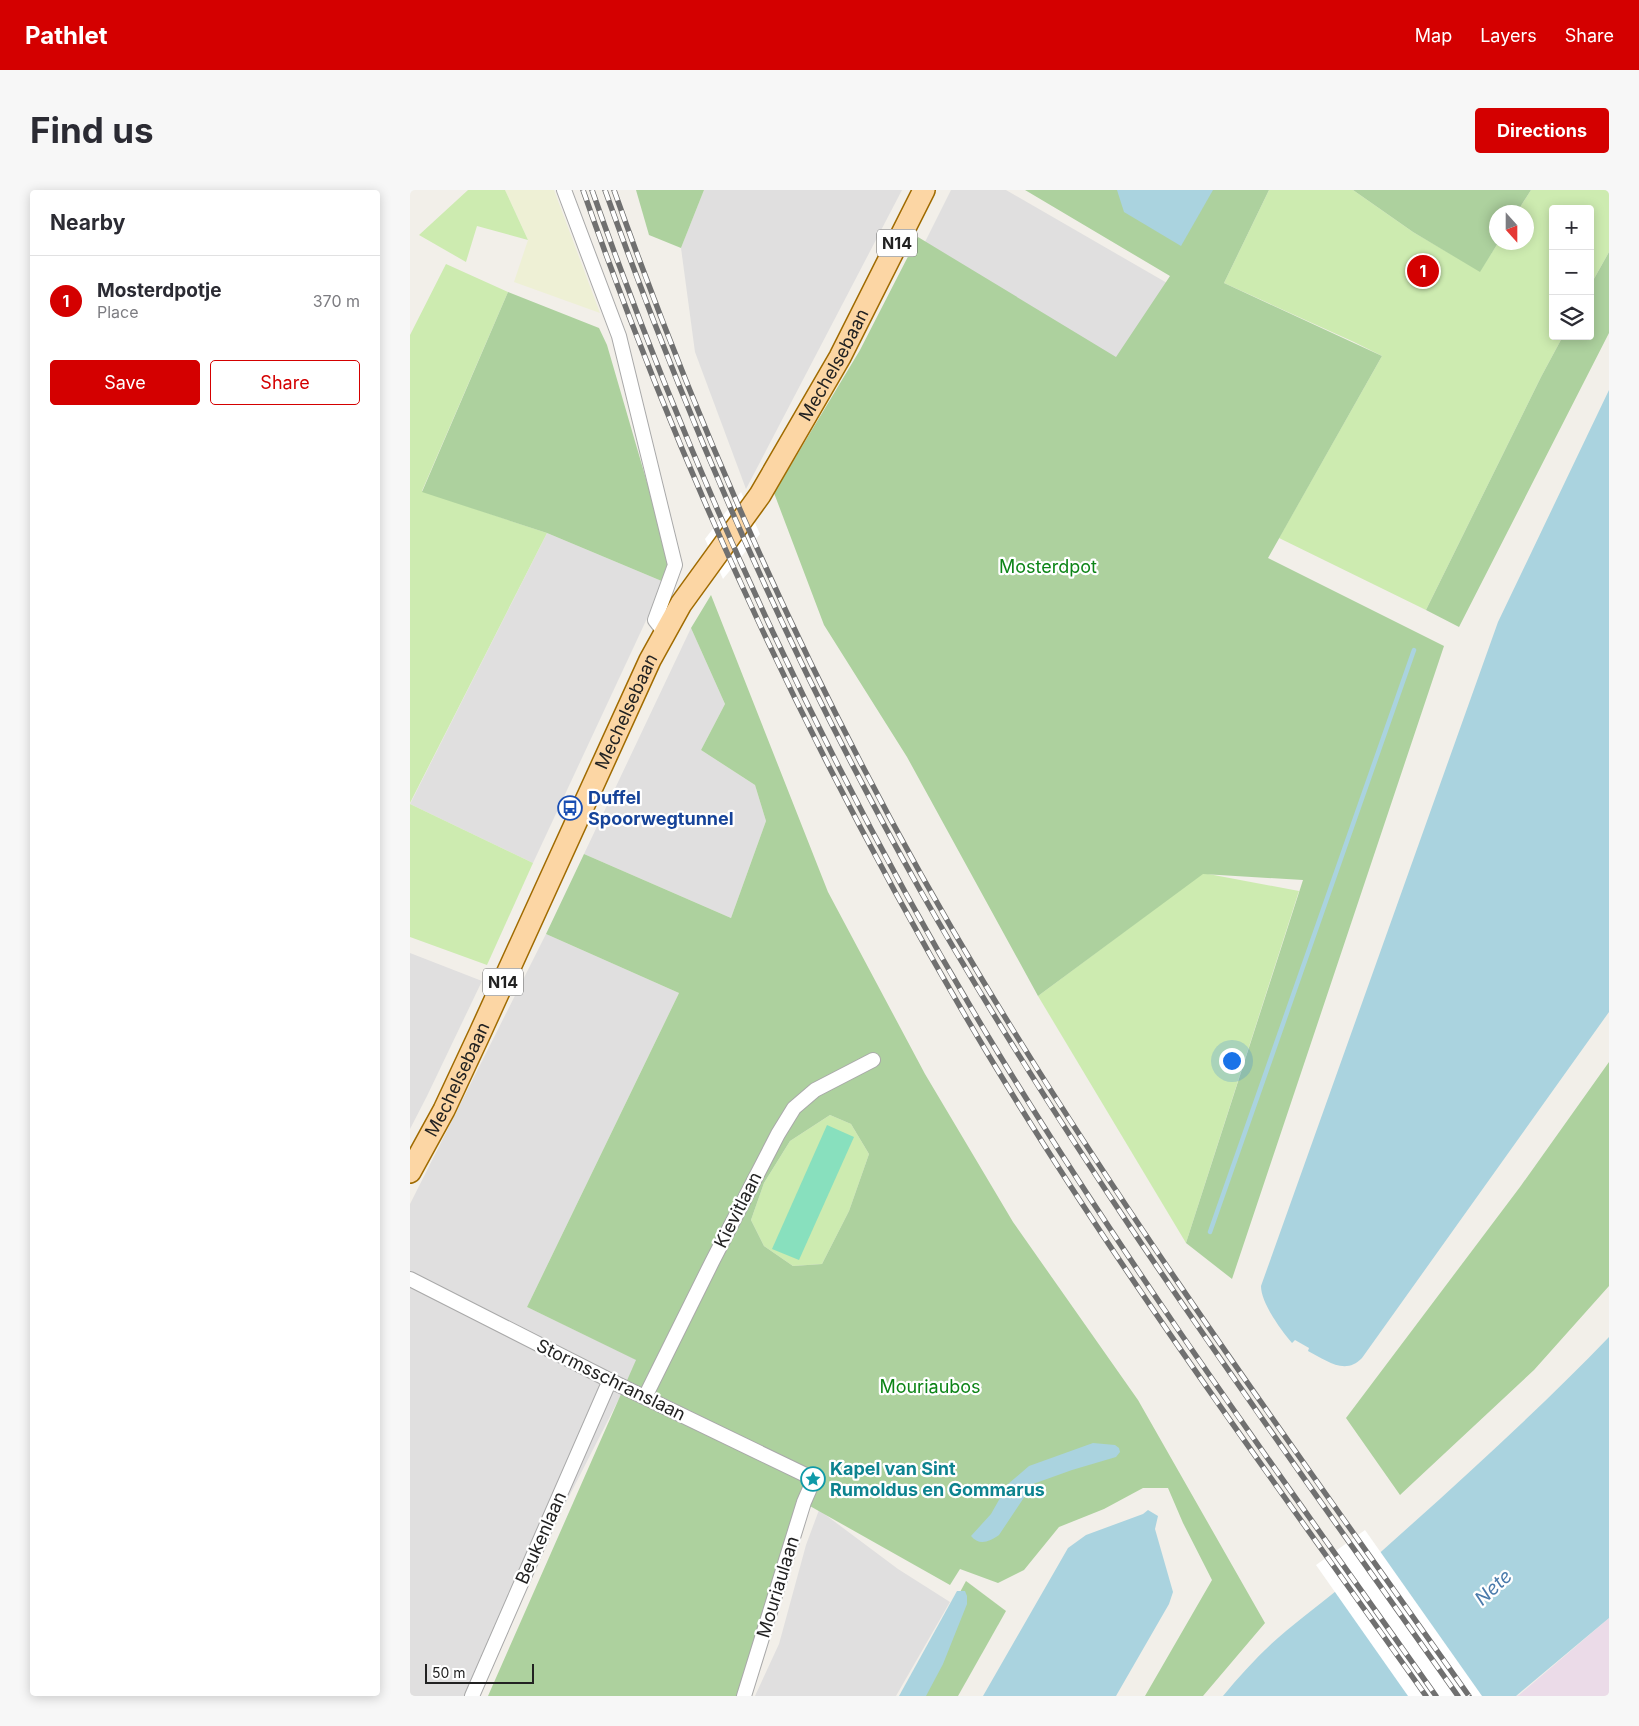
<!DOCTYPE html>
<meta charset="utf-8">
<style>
:root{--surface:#fff;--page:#f7f7f7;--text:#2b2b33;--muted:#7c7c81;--line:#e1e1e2;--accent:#d40000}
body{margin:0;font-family:Inter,sans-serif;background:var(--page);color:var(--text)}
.controls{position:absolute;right:15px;top:15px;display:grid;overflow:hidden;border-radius:5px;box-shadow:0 2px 12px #0003}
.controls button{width:45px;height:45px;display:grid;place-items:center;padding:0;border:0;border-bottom:1px solid var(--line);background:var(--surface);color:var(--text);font:25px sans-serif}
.compass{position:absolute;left:1079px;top:15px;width:45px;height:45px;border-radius:50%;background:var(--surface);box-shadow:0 2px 12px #0003;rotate:159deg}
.scale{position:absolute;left:15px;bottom:12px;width:109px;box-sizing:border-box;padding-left:5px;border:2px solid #222;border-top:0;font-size:14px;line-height:18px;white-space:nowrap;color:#222;-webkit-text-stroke:4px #fff;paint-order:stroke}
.you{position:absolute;left:821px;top:870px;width:18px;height:18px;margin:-12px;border:4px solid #fff;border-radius:50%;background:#1a73e8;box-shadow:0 0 0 8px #1a73e833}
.badge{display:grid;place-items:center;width:32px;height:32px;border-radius:50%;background:var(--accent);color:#fff;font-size:16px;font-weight:700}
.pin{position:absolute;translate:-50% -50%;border:2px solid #fff;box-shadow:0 1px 5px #0006}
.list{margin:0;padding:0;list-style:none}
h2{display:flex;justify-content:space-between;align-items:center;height:65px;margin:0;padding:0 20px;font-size:21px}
h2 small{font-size:16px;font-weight:400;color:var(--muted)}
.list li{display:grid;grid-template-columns:32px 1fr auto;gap:15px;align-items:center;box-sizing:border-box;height:90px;padding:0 20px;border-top:1px solid var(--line)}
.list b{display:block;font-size:19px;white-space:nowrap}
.list p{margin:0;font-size:16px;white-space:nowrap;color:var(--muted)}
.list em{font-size:16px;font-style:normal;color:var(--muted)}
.actions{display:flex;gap:10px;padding:15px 20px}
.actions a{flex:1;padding:11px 0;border:1px solid var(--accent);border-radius:5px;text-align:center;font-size:18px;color:var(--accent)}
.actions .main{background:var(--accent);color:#fff}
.icon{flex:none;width:28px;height:28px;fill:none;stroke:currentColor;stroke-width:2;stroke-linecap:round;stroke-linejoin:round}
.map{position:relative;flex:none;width:1199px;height:1506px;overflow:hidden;border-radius:5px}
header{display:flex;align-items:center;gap:30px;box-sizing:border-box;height:70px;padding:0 25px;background:var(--accent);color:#fff}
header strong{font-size:24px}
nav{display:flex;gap:28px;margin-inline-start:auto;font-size:18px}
.intro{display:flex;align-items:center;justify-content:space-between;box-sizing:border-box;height:120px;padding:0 30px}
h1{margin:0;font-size:35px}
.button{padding:12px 22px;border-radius:5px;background:var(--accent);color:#fff;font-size:18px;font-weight:700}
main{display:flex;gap:30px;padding:0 30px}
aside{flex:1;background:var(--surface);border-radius:5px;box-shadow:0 2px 12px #0003}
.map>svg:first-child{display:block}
.residential{fill:#e0dfdf}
.industrial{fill:#ebdbe8}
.farmland{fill:#eef0d5}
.grass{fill:#cdebb0}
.forest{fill:#add19e;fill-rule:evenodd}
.pitch{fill:#88e0be}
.water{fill:#aad3df}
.pier{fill:#fff}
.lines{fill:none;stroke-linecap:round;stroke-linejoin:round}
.stream{stroke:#aad3df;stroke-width:4.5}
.street-casing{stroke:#a9a9a9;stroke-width:16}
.primary-casing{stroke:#a06b00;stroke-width:24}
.street{stroke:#fff;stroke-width:14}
.primary{stroke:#fcd6a4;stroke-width:21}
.rail-casing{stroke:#707070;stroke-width:5.5}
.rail{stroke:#fff;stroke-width:4;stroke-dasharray:11;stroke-linecap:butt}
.labels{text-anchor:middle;stroke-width:4.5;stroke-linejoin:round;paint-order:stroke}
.shield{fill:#fff;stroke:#646464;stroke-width:1}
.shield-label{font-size:16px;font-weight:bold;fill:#222}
.street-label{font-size:18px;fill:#222;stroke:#fff}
.park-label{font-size:18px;fill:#0c8416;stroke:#fff}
.transit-label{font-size:18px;font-weight:bold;fill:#164399;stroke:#fff;text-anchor:start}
.culture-label{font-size:18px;font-weight:bold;fill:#0d838f;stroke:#fff;text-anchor:start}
.water-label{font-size:19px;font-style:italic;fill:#4a7aab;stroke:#fff}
</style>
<header>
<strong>Pathlet</strong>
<nav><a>Map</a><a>Layers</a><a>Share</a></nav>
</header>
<div class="intro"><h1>Find us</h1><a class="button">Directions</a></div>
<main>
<aside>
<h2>Nearby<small></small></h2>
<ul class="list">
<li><span class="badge">1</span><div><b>Mosterdpotje</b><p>Place</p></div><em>370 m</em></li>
</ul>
<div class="actions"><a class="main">Save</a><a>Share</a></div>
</aside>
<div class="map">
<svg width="1199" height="1506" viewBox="0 0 1199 1506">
<rect width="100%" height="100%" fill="#f2efe9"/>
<g class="residential">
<polygon points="294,0 492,0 336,299 285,162 271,58"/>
<polygon points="541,0 596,0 764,97 706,168 515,52"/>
<polygon points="137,343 254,392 123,673 0,614"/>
<polygon points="281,438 315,514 291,560 345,595 356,631 321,728 174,664"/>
<polygon points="136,744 269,803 117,1117 227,1170 215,1197 57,1506 0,1506 0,1014"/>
<polygon points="0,763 72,791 17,906 0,939"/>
<polygon points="409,1320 488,1379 540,1412 486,1506 345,1506 369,1454 396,1355"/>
</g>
<polygon class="industrial" points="1199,1428 1199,1506 1106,1506 1109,1505"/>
<polygon class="farmland" points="95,0 144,0 190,123 104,92 118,50"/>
<g class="grass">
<polygon points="58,0 95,0 118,50 67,36 56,72 9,45"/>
<polygon points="859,0 943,0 1003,42 1070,81 1088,53 1116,52 1116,22 1107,22 1121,0 1199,0 1199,62 1180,96 1180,19 1143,19 1143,146 1153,146 1131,187 1016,420 869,348 972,166 944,152 814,93"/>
<polygon points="36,74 98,102 12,301 137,343 0,613 0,145"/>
<polygon points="0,614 123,673 77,775 0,747"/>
<polygon points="793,683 889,701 776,1053 628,806"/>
<polygon points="420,925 441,934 459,964 439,1021 412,1074 383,1076 354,1056 341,1030 354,993 380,951"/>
</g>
<g class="forest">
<polygon points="226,0 294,0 271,58 239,45"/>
<polygon points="615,0 859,0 814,93 972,166 858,368 1034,456 822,1089 776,1053 893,690 793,684 628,806 497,567 414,435 364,303 450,160 508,47 706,167 760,86"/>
<polygon points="943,0 1121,0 1107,22 1086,22 1086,52 1088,53 1070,82 1003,42"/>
<polygon points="1199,62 1199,143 1049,437 1016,420 1131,187 1153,146 1180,146 1180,96"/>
<polygon points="98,102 189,138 197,155 259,368 254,392 137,343 12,302"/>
<path d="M301 405 418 702 515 884 603 1032 728 1210 855 1433 793 1506H735L802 1390 773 1333 758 1298H733L694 1319 649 1337 614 1380 588 1393 550 1379 540 1395 391 1311 329 1506H78L226 1170 117 1117 269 803 136 744 174 664 321 728 356 631 345 595 291 560 315 514 281 438ZM420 925 441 934 459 964 439 1021 412 1074 383 1076 354 1056 341 1030 354 993 380 951Z"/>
<polygon points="1199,872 1199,1096 1124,1180 990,1305 936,1228 1110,997"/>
<polygon points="556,1391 596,1421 548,1506 494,1506"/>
</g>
<polygon class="pitch" points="417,935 444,947 389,1070 362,1059"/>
<g class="water">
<polygon points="707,0 803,0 771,56 714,22"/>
<path d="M1199 200V822L952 1168C935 1186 916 1170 898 1161L899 1158 885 1150 882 1153C871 1140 851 1113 851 1096L1088 432Z"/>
<path d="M1199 1147V1428L1106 1506H813C832 1483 853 1460 876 1441 899 1422 922 1405 944 1386 1031 1308 1118 1231 1199 1147Z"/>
<path d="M683 1253 705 1255 709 1258 710 1262 706 1267 662 1280 623 1294 589 1345C579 1352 569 1356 561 1346L581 1324 598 1294 619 1276Z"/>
<polygon points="738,1320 748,1326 745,1339 763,1402 759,1414 706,1506 573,1506 658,1358 676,1345 733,1324"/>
<polygon points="547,1401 555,1401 557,1406 557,1414 533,1474 516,1506 489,1506"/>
</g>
<g class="pier">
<polygon points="331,302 350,344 313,389 295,349"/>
<polygon points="955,1340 1072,1506 998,1506 906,1375"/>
</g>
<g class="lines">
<polyline class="stream" points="800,1042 1004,460"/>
<g class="street-casing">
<g id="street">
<polyline points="154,0 209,146 265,375 245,430 255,443"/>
<polyline points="0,1089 205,1193 404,1289 394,1312 334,1506"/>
<polyline points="235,1207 302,1072 368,944 384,918 405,900 463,870"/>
<polyline points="62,1506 200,1190"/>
</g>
</g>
<g class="primary-casing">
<g id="primary">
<path id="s1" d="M0 982 34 920 70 843 240 470 271 414 350 305 430 167 514 0"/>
</g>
</g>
<use href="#street" class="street"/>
<use href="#primary" class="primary"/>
<g class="rail-casing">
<g id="rail">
<path d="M173 0C278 301 415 592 579 866 712 1087 867 1295 1016 1506"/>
<path d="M182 0C287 299 425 595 590 866 724 1086 877 1295 1026 1506"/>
<path d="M195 0C281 241 384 477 510 700 670 981 862 1242 1048 1506"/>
<path d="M204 0C301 274 422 541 573 791 722 1038 893 1271 1059 1506"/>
</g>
</g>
<use href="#rail" class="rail"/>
</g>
<defs>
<g id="bus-ring" transform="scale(1.25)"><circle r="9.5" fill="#fff" stroke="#1a4fb4" stroke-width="1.5"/><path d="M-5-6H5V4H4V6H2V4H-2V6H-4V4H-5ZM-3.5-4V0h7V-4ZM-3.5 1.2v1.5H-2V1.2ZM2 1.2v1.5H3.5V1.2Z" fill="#1a4fb4"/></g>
<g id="sight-ring" transform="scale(1.25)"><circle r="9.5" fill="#fff" stroke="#0f9aa8" stroke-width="1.5"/><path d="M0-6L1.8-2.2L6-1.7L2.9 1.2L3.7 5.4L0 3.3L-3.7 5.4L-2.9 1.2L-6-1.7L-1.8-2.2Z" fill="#0f9aa8"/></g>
</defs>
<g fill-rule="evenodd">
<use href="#bus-ring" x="160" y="618"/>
<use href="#sight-ring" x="403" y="1289"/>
</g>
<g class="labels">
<g class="shield">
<rect x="467" y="39.5" width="40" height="27" rx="4"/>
<rect x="73" y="778.5" width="40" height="27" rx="4"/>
</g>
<g class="shield-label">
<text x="487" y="59">N14</text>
<text x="93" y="798">N14</text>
</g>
<g class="street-label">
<text dy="6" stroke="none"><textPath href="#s1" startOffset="914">Mechelsebaan</textPath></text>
<text dy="6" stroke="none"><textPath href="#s1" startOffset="509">Mechelsebaan</textPath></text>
<text dy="6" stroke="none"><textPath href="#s1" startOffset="104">Mechelsebaan</textPath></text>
<text transform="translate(328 1020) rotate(-63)" y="6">Kievitlaan</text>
<text transform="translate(201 1190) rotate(26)" y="6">Stormsschranslaan</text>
<text transform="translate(131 1348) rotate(-66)" y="6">Beukenlaan</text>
<text transform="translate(368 1397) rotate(-73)" y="6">Mouriaulaan</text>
</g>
<g class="park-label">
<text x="638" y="383">Mosterdpot</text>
<text x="520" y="1203">Mouriaubos</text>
</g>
<g class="transit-label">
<text x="178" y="614">Duffel<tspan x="178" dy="21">Spoorwegtunnel</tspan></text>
</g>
<g class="culture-label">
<text x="420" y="1285">Kapel van Sint<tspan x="420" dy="21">Rumoldus en Gommarus</tspan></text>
</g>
<g class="water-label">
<text transform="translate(1083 1397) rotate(-43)" y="7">Nete</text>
</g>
</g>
</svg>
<div class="controls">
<button>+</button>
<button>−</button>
<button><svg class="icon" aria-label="layers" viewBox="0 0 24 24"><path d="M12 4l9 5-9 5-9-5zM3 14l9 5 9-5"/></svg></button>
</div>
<svg class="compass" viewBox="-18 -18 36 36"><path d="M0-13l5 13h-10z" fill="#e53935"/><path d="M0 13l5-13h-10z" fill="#7c7c81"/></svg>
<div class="scale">50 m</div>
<div class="you"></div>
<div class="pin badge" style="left:1013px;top:81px">1</div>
</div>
</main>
